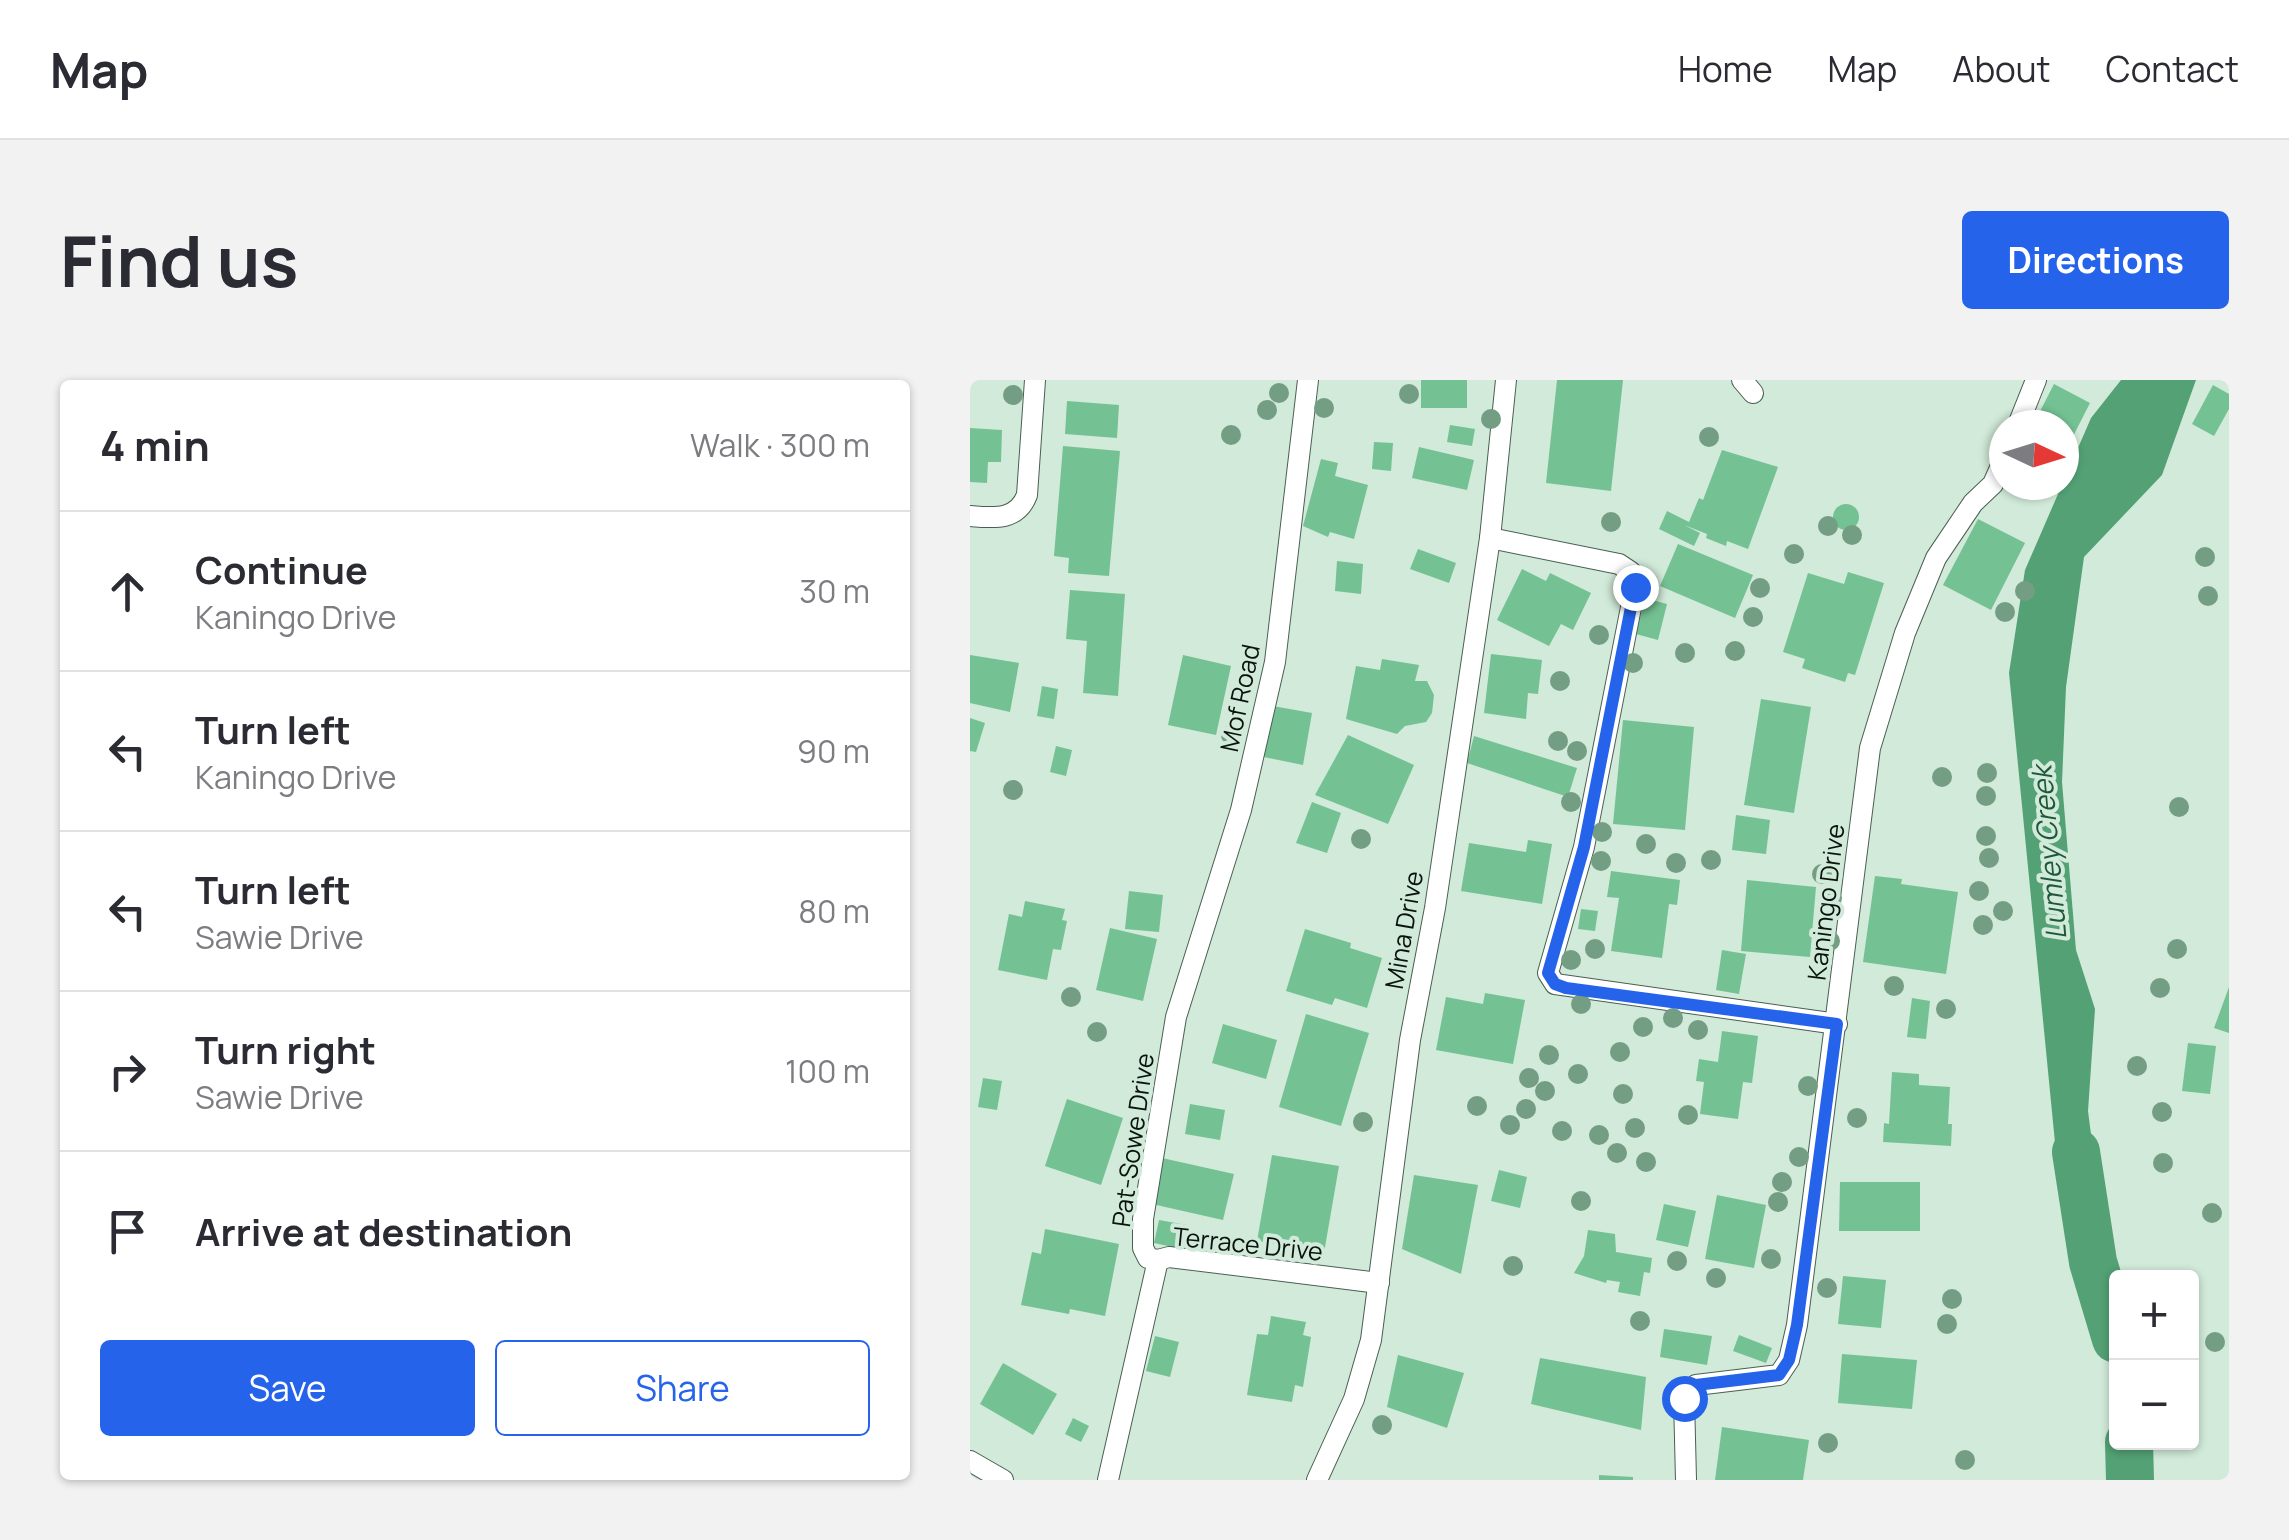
<!DOCTYPE html>
<meta charset="utf-8">
<style>
:root{--surface:#fff;--page:#f2f2f3;--text:#2b2b33;--muted:#7c7c81;--line:#e1e1e2;--accent:#2563eb}
body{margin:0;font-family:Manrope,sans-serif;background:var(--page);color:var(--text)}
.controls{position:absolute;right:30px;bottom:30px;display:grid;overflow:hidden;border-radius:10px;box-shadow:0 2px 8px #0004}
.controls button{width:90px;height:90px;display:grid;place-items:center;padding:0;border:0;border-bottom:2px solid var(--line);background:var(--surface);color:var(--text);font:50px sans-serif}
.compass{position:absolute;left:1019px;top:30px;width:90px;height:90px;border-radius:50%;background:var(--surface);box-shadow:0 2px 8px #0004;rotate:94deg}
.stop{position:absolute;width:30px;height:30px;margin:-22px;border:8px solid #2563eb;border-radius:50%;background:#fff}
.stop.end{background:#2563eb;border-color:#fff;box-shadow:0 2px 10px #0008}
.list{margin:0;padding:0;list-style:none}
h2{display:flex;justify-content:space-between;align-items:center;height:130px;margin:0;padding:0 40px;font-size:42px}
h2 small{font-size:32px;font-weight:400;color:var(--muted)}
.list li{display:grid;grid-template-columns:65px 1fr auto;gap:30px;align-items:center;box-sizing:border-box;height:160px;padding:0 40px;border-top:2px solid var(--line)}
.list b{display:block;font-size:38px;white-space:nowrap}
.list p{margin:0;font-size:32px;white-space:nowrap;color:var(--muted)}
.list em{font-size:32px;font-style:normal;color:var(--muted)}
.actions{display:flex;gap:20px;padding:30px 40px}
.actions a{flex:1;padding:22px 0;border:2px solid var(--accent);border-radius:10px;text-align:center;font-size:35px;color:var(--accent)}
.actions .main{background:var(--accent);color:#fff}
.icon{flex:none;width:55px;height:55px;fill:none;stroke:currentColor;stroke-width:2;stroke-linecap:round;stroke-linejoin:round}
.map{position:relative;flex:none;width:1259px;height:1100px;overflow:hidden;border-radius:10px}
header{display:flex;align-items:center;gap:60px;box-sizing:border-box;height:140px;padding:0 50px;background:var(--surface);border-bottom:2px solid var(--line)}
header strong{font-size:48px}
nav{display:flex;gap:55px;margin-inline-start:auto;font-size:35px}
.intro{display:flex;align-items:center;justify-content:space-between;box-sizing:border-box;height:240px;padding:0 60px}
h1{margin:0;font-size:70px}
.button{padding:25px 45px;border-radius:10px;background:var(--accent);color:#fff;font-size:35px;font-weight:700}
main{display:flex;gap:60px;padding:0 60px}
aside{flex:1;background:var(--surface);border-radius:10px;box-shadow:0 2px 8px #0004}
.map>svg:first-child{display:block}
.water{fill:#53a174}
.lines{fill:none;stroke-linecap:round;stroke-linejoin:round}
.river{stroke:#53a174;stroke-width:48}
.building{fill:#74c293}
.minor-casing{stroke:#4a5f52;stroke-width:22}
.minor{stroke:#fff;stroke-width:20}
.tree{fill:#739e84}
.route{stroke:#2563eb;stroke-width:12}
.labels{text-anchor:middle;stroke-width:8;stroke-linejoin:round;paint-order:stroke}
.street-label{font-size:25px;fill:#0b130e;stroke:#d1ead9}
.water-label{font-size:28px;font-style:italic;fill:#1e5839;stroke:#d1ead9}
</style>
<header>
<strong>Map</strong>
<nav><a>Home</a><a>Map</a><a>About</a><a>Contact</a></nav>
</header>
<div class="intro"><h1>Find us</h1><a class="button">Directions</a></div>
<main>
<aside>
<h2>4 min<small>Walk · 300 m</small></h2>
<ul class="list">
<li><svg class="icon" aria-label="ahead" viewBox="0 0 24 24"><path d="M12 20V5M6 11l6-6 6 6"/></svg><div><b>Continue</b><p>Kaningo Drive</p></div><em>30 m</em></li>
<li><svg class="icon" aria-label="left" viewBox="0 0 24 24"><path d="M17 20v-9H6M10 6l-5 5 5 5"/></svg><div><b>Turn left</b><p>Kaningo Drive</p></div><em>90 m</em></li>
<li><svg class="icon" aria-label="left" viewBox="0 0 24 24"><path d="M17 20v-9H6M10 6l-5 5 5 5"/></svg><div><b>Turn left</b><p>Sawie Drive</p></div><em>80 m</em></li>
<li><svg class="icon" aria-label="right" viewBox="0 0 24 24"><path d="M7 20v-9h11M14 6l5 5-5 5"/></svg><div><b>Turn right</b><p>Sawie Drive</p></div><em>100 m</em></li>
<li><svg class="icon" aria-label="arrive" viewBox="0 0 24 24"><path d="M6 21V4h12l-3 4 3 4H6"/></svg><div><b>Arrive at destination</b></div></li>
</ul>
<div class="actions"><a class="main">Save</a><a>Share</a></div>
</aside>
<div class="map">
<svg width="1259" height="1100" viewBox="0 0 1259 1100">
<rect width="100%" height="100%" fill="#d1ead9"/>
<polygon class="water" points="1151,0 1226,0 1192,95 1114,177 1096,307 1092,402 1106,570 1125,629 1118,731 1131,832 1092,834 1039,293 1055,190 1121,38"/>
<g class="lines">
<g class="river">
<polyline points="1106,772 1123,882 1146,959"/>
<polyline points="1159,1062 1160,1100"/>
</g>
</g>
<g class="building">
<rect x="451" y="0" width="46" height="28"/>
<polygon points="587,0 653,0 641,111 576,103"/>
<polygon points="1084,4 1120,23 1094,74 1094,45 1063,45"/>
<polygon points="1243,5 1259,14 1259,29 1244,56 1222,44"/>
<polygon points="97,21 149,25 147,58 95,54"/>
<polygon points="480,45 505,49 502,66 477,62"/>
<polygon points="0,48 32,50 31,82 18,82 17,103 0,102"/>
<polygon points="404,62 423,63 421,91 402,89"/>
<polygon points="93,66 150,71 139,196 98,193 99,178 84,176"/>
<polygon points="449,67 504,80 497,110 442,98"/>
<polygon points="752,70 808,87 778,169 757,161 756,166 736,158 737,154 714,145 730,153 724,166 689,149 697,131 719,142 729,118 733,120"/>
<polygon points="351,79 368,83 365,96 398,105 384,159 360,152 358,157 333,146"/>
<circle cx="876" cy="137" r="13"/>
<polygon points="1008,139 1055,163 1021,230 973,205"/>
<polygon points="708,164 783,195 765,238 690,206"/>
<polygon points="448,169 486,183 479,203 440,189"/>
<polygon points="367,181 393,184 391,214 365,211"/>
<polygon points="552,189 576,201 580,193 621,213 603,250 591,244 579,266 527,240"/>
<polygon points="878,192 914,203 885,295 878,293 875,302 832,288 835,279 813,272 838,193 874,204"/>
<polygon points="100,210 155,214 148,316 113,313 117,261 96,259"/>
<polygon points="675,218 697,224 688,260 666,254"/>
<polygon points="521,274 572,280 568,314 558,313 556,339 514,333"/>
<polygon points="0,275 49,283 40,332 0,323"/>
<polygon points="213,275 261,286 246,355 198,345"/>
<polygon points="412,279 449,285 445,301 457,301 464,315 462,333 456,342 435,346 427,354 376,339 386,286 410,290"/>
<polygon points="72,306 88,309 84,339 67,336"/>
<polygon points="791,319 841,327 824,433 774,425"/>
<polygon points="303,326 342,333 333,385 294,377"/>
<polygon points="0,338 15,343 6,372 0,371"/>
<polygon points="653,340 724,347 715,450 643,444"/>
<polygon points="378,355 444,385 418,444 345,415"/>
<polygon points="504,356 607,388 598,417 497,383"/>
<polygon points="86,366 102,370 96,396 80,392"/>
<polygon points="342,422 371,433 357,473 326,463"/>
<polygon points="766,435 800,440 796,474 762,470"/>
<polygon points="558,460 582,464 572,524 491,511 499,463 556,472"/>
<polygon points="641,491 710,500 707,525 699,524 692,578 641,571 649,518 637,517"/>
<polygon points="905,496 932,499 931,504 988,512 976,594 893,582"/>
<polygon points="777,500 846,507 840,577 771,571"/>
<polygon points="159,511 193,515 189,552 155,549"/>
<polygon points="55,521 95,529 92,540 97,541 91,570 83,569 77,600 28,590 39,534 52,537"/>
<polygon points="611,529 628,531 625,551 608,549"/>
<polygon points="140,548 187,559 173,621 126,610"/>
<polygon points="335,549 381,563 380,568 412,578 397,628 365,618 362,625 316,611"/>
<polygon points="752,570 776,574 769,614 746,610"/>
<polygon points="1259,607 1259,653 1244,648"/>
<polygon points="515,613 555,620 543,684 466,670 476,617 513,624"/>
<polygon points="942,618 960,621 956,659 937,657"/>
<polygon points="336,634 399,653 371,746 309,727"/>
<polygon points="253,644 307,660 296,699 242,683"/>
<polygon points="752,651 788,656 782,703 773,702 768,739 730,734 734,702 726,701 729,679 748,682"/>
<polygon points="1218,663 1246,666 1240,714 1212,711"/>
<polygon points="922,692 949,694 949,705 980,707 978,744 982,744 981,766 913,762 914,743 919,744"/>
<polygon points="13,698 32,701 27,730 8,727"/>
<polygon points="97,719 153,738 131,805 75,786"/>
<polygon points="220,724 255,730 250,760 215,754"/>
<polygon points="302,775 369,786 354,873 287,861"/>
<polygon points="192,778 264,794 253,840 182,824"/>
<polygon points="529,790 557,797 550,828 521,821"/>
<polygon points="444,795 508,805 491,894 432,869"/>
<polygon points="870,802 950,802 950,851 869,851"/>
<polygon points="747,815 796,825 784,888 735,879"/>
<polygon points="694,824 726,831 718,867 686,860"/>
<polygon points="189,840 217,845 212,869 184,863"/>
<polygon points="75,849 149,864 135,936 100,929 99,934 51,925 62,872 71,874"/>
<polygon points="618,850 645,854 646,872 682,878 680,893 674,892 670,916 648,912 650,902 637,900 636,903 604,893 614,876"/>
<polygon points="873,896 916,900 911,948 868,944"/>
<polygon points="301,936 336,942 333,955 341,957 333,1007 325,1005 322,1022 277,1015 287,954 298,955"/>
<polygon points="694,949 742,956 737,985 690,977"/>
<polygon points="769,955 802,968 796,983 763,971"/>
<polygon points="185,956 209,962 200,997 176,991"/>
<polygon points="872,974 947,980 942,1029 868,1023"/>
<polygon points="428,975 494,993 477,1048 417,1027"/>
<polygon points="570,978 676,997 671,1050 561,1024"/>
<polygon points="33,983 87,1014 63,1055 10,1024"/>
<polygon points="103,1038 119,1046 111,1062 95,1054"/>
<polygon points="752,1047 839,1060 833,1100 745,1100"/>
<polygon points="629,1095 663,1097 663,1100 629,1100"/>
</g>
<g class="lines">
<g class="minor-casing">
<g id="minor">
<polyline points="772,0 783,13"/>
<polyline points="1048,45 1066,0"/>
<path d="M0 136C24 138 47 141 57 115L65 0"/>
<polyline points="520,158 649,184 661,192 665,207 614,467 578,593 585,604 867,644"/>
<polyline points="188,880 178,878 173,868 173,839 206,637 271,430 305,282 338,0"/>
<polyline points="0,1081 33,1100"/>
<polyline points="138,1100 188,880 199,877 409,903"/>
<polyline points="347,1100 384,1019 401,960 440,660 465,528 520,158 536,0"/>
<polyline points="716,1100 714,1018 726,1005 809,995 819,980 827,945 900,368 935,253 966,178 1003,123 1023,104 1034,79"/>
</g>
</g>
<use href="#minor" class="minor"/>
</g>
<g class="tree">
<circle cx="309" cy="13" r="10"/>
<circle cx="439" cy="14" r="10"/>
<circle cx="43" cy="15" r="10"/>
<circle cx="354" cy="28" r="10"/>
<circle cx="297" cy="30" r="10"/>
<circle cx="521" cy="39" r="10"/>
<circle cx="261" cy="55" r="10"/>
<circle cx="739" cy="57" r="10"/>
<circle cx="641" cy="142" r="10"/>
<circle cx="858" cy="146" r="10"/>
<circle cx="882" cy="155" r="10"/>
<circle cx="824" cy="174" r="10"/>
<circle cx="1235" cy="177" r="10"/>
<circle cx="790" cy="208" r="10"/>
<circle cx="1055" cy="211" r="10"/>
<circle cx="1238" cy="216" r="10"/>
<circle cx="1035" cy="232" r="10"/>
<circle cx="783" cy="237" r="10"/>
<circle cx="629" cy="255" r="10"/>
<circle cx="765" cy="271" r="10"/>
<circle cx="715" cy="273" r="10"/>
<circle cx="663" cy="283" r="10"/>
<circle cx="590" cy="301" r="10"/>
<circle cx="261" cy="355" r="10"/>
<circle cx="588" cy="361" r="10"/>
<circle cx="607" cy="371" r="10"/>
<circle cx="1017" cy="393" r="10"/>
<circle cx="972" cy="397" r="10"/>
<circle cx="43" cy="410" r="10"/>
<circle cx="1016" cy="416" r="10"/>
<circle cx="601" cy="422" r="10"/>
<circle cx="1209" cy="427" r="10"/>
<circle cx="632" cy="452" r="10"/>
<circle cx="1016" cy="456" r="10"/>
<circle cx="391" cy="459" r="10"/>
<circle cx="676" cy="464" r="10"/>
<circle cx="1019" cy="478" r="10"/>
<circle cx="741" cy="480" r="10"/>
<circle cx="631" cy="481" r="10"/>
<circle cx="706" cy="483" r="10"/>
<circle cx="852" cy="494" r="10"/>
<circle cx="1009" cy="511" r="10"/>
<circle cx="862" cy="518" r="10"/>
<circle cx="1033" cy="531" r="10"/>
<circle cx="1013" cy="545" r="10"/>
<circle cx="860" cy="561" r="10"/>
<circle cx="625" cy="569" r="10"/>
<circle cx="1207" cy="569" r="10"/>
<circle cx="601" cy="580" r="10"/>
<circle cx="924" cy="606" r="10"/>
<circle cx="1190" cy="608" r="10"/>
<circle cx="101" cy="617" r="10"/>
<circle cx="611" cy="624" r="10"/>
<circle cx="976" cy="629" r="10"/>
<circle cx="703" cy="638" r="10"/>
<circle cx="673" cy="647" r="10"/>
<circle cx="728" cy="650" r="10"/>
<circle cx="127" cy="652" r="10"/>
<circle cx="650" cy="672" r="10"/>
<circle cx="579" cy="675" r="10"/>
<circle cx="1167" cy="686" r="10"/>
<circle cx="608" cy="694" r="10"/>
<circle cx="559" cy="698" r="10"/>
<circle cx="838" cy="706" r="10"/>
<circle cx="575" cy="711" r="10"/>
<circle cx="653" cy="714" r="10"/>
<circle cx="507" cy="726" r="10"/>
<circle cx="556" cy="729" r="10"/>
<circle cx="1192" cy="732" r="10"/>
<circle cx="718" cy="735" r="10"/>
<circle cx="887" cy="738" r="10"/>
<circle cx="393" cy="742" r="10"/>
<circle cx="540" cy="745" r="10"/>
<circle cx="665" cy="748" r="10"/>
<circle cx="592" cy="751" r="10"/>
<circle cx="629" cy="755" r="10"/>
<circle cx="647" cy="773" r="10"/>
<circle cx="829" cy="777" r="10"/>
<circle cx="676" cy="782" r="10"/>
<circle cx="1193" cy="783" r="10"/>
<circle cx="812" cy="802" r="10"/>
<circle cx="611" cy="821" r="10"/>
<circle cx="808" cy="822" r="10"/>
<circle cx="1242" cy="833" r="10"/>
<circle cx="801" cy="879" r="10"/>
<circle cx="707" cy="881" r="10"/>
<circle cx="543" cy="886" r="10"/>
<circle cx="746" cy="898" r="10"/>
<circle cx="857" cy="908" r="10"/>
<circle cx="982" cy="919" r="10"/>
<circle cx="670" cy="941" r="10"/>
<circle cx="977" cy="944" r="10"/>
<circle cx="1245" cy="962" r="10"/>
<circle cx="412" cy="1045" r="10"/>
<circle cx="858" cy="1063" r="10"/>
<circle cx="995" cy="1080" r="10"/>
</g>
<g class="lines">
<polyline class="route" points="665,207 614,467 578,593 585,604 596,608 867,644 827,945 819,980 809,995 726,1005 714,1018"/>
</g>
<g class="labels">
<g class="street-label">
<text transform="translate(270 318) rotate(-78)" y="9">Mof Road</text>
<text transform="translate(856 522) rotate(-83)" y="9">Kaningo Drive</text>
<text transform="translate(434 550) rotate(-80)" y="9">Mina Drive</text>
<text transform="translate(163 760) rotate(-82)" y="9">Pat-Sowe Drive</text>
<text transform="translate(278 864) rotate(6)" y="9">Terrace Drive</text>
</g>
<g class="water-label">
<text transform="translate(1079 473) rotate(-95)" y="10">Lumley Creek</text>
</g>
</g>
</svg>
<div class="controls">
<button>+</button>
<button>−</button>
</div>
<svg class="compass" viewBox="-18 -18 36 36"><path d="M0-13l5 13h-10z" fill="#e53935"/><path d="M0 13l5-13h-10z" fill="#7c7c81"/></svg>
<div class="stop" style="left:714px;top:1018px"></div>
<div class="stop end" style="left:665px;top:207px"></div>
</div>
</main>
